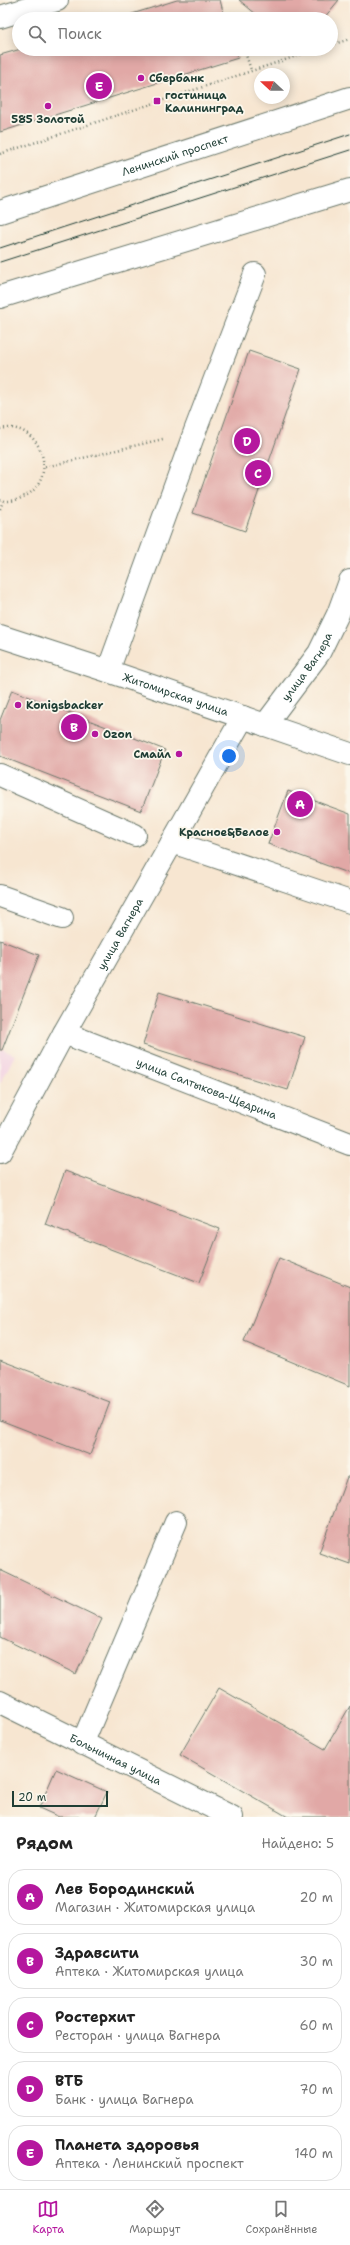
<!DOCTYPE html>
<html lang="ru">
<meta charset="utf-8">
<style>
:root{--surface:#fff;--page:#f2f2f2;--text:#222;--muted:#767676;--line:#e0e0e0;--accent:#b5179e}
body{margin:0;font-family:"Shantell Sans",sans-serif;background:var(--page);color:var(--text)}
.compass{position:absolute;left:254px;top:68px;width:36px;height:36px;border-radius:50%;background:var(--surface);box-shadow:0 2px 10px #0003;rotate:292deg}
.scale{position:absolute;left:12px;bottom:10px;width:96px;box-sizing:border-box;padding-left:4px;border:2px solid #1f3d34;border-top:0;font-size:11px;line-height:14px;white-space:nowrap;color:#1f3d34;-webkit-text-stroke:3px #fbf7ec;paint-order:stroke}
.you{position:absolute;left:229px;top:756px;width:14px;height:14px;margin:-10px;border:3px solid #fff;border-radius:50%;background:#1a73e8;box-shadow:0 0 0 6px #1a73e833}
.badge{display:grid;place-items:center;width:26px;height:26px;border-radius:50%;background:var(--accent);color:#fff;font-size:13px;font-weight:700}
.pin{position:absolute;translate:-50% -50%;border:2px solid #fff;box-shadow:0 1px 4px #0006}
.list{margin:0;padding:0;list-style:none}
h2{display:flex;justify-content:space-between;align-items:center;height:52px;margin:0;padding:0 16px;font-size:17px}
h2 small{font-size:13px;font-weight:400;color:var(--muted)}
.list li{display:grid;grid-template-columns:26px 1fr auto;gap:12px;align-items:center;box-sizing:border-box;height:56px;margin:0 8px 8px;padding:0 8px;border:1px solid var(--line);border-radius:16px}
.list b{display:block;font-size:15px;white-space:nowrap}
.list p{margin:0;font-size:13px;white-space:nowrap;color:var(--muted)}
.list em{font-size:13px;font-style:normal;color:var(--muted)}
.icon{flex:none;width:22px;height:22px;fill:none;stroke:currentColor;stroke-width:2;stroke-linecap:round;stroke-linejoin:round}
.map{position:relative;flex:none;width:350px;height:1817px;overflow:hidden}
.search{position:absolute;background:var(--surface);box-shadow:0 2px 10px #0003;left:12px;right:12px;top:12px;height:44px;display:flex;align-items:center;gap:10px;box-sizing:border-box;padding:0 14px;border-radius:22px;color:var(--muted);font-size:15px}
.sheet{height:372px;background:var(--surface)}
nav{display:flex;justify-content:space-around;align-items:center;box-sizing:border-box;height:56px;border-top:1px solid var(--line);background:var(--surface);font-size:11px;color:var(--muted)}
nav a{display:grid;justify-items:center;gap:2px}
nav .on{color:var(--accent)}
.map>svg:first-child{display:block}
.built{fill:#f2cfe1}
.building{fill:#e1a8a6}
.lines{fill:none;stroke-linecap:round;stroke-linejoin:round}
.minor-casing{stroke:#6b786b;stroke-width:24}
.major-casing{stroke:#6b786b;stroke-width:24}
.path{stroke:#6b786b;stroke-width:2.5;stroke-dasharray:1 3;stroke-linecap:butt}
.minor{stroke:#fff;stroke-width:22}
.major{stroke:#fff;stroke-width:22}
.tram{stroke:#1f3d34;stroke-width:1}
.poi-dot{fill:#b5179e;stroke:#fbf7ec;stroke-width:1.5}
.labels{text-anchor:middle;stroke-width:3.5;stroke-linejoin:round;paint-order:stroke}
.poi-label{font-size:11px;font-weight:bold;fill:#1f3d34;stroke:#fbf7ec;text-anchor:start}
.street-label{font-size:11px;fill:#1f3d34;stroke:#fbf7ec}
</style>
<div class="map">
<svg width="350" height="1817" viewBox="0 0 350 1817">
<rect width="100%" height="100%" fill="#fbf7ec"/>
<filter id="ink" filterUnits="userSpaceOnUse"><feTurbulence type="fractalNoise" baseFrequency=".025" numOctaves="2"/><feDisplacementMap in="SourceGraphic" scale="8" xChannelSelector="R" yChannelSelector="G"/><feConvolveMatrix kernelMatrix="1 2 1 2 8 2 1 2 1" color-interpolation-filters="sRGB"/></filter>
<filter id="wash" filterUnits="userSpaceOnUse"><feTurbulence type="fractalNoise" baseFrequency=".012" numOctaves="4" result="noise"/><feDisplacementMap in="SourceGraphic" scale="16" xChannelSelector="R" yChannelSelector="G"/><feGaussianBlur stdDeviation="0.9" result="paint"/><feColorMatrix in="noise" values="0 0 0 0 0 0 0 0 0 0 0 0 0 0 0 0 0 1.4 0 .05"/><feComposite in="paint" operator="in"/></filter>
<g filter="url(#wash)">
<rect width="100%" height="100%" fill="#f7e6d1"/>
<polygon class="built" points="0,1048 15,1055 0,1084"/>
<g id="blocks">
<g class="building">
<polygon points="177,0 220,0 225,19 116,19"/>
<polygon points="239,0 339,0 323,19 262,19"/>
<polygon points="21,49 235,49 238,58 0,132 0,55"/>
<polygon points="249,351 301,369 245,531 193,513"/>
<polygon points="12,690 165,750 141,811 0,756 0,720"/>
<polygon points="288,791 350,814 350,874 268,844"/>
<polygon points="0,940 39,955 2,1050 0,1050"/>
<polygon points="159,992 305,1037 288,1090 143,1045"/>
<polygon points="65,1171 220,1229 199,1283 45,1224"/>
<polygon points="279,1258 350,1287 350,1386 244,1342"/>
<polygon points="0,1360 110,1402 90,1455 0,1420"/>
<polygon points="347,1477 350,1477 350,1564 319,1553"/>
<polygon points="0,1570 102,1619 76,1674 0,1637"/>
<polygon points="219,1688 325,1749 350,1706 350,1817 288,1817 180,1755"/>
<polygon points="56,1769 107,1792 95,1817 59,1817 39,1808"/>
</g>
</g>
</g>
<g filter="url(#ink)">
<use href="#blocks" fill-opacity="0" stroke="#6b786b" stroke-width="1"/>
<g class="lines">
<g class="minor-casing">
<g id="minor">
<polyline points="0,17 57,0"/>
<path id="s1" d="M0 636 108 671 350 754"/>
<polyline points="108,671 195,431 255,274"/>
<path id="s2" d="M265 725 319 653 338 614 350 581"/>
<polyline points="0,775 135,835"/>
<polyline points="172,842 350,902"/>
<polyline points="0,896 62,918"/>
<path id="s3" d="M64 1033 350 1144"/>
<path id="s4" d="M0 1152 64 1033 243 717"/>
<path id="s5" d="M0 1702 232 1817"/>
<polyline points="82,1744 176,1522"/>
</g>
</g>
<g class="major-casing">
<g id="major">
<path id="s6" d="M0 212 350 98"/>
<polyline points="0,297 350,190"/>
</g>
</g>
<g class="path">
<polyline points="331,45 350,39"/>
<polyline points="244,49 251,70"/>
<polyline points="0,154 318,49"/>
<path d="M0 429C42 419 62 482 21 498 15 501 7 502 0 500"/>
<polyline points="45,467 163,439"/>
<polyline points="0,509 3,501"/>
</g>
<use href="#minor" class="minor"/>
<use href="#major" class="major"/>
<g class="tram">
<polyline points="0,248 350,134"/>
<polyline points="0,262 350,150"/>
</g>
</g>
</g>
<g class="poi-dot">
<circle cx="141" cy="78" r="4"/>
<rect x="153" y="97" width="8" height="8" rx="2"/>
<circle cx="48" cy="106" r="4"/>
<circle cx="18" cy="705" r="4"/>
<circle cx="95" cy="734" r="4"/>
<circle cx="179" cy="754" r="4"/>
<circle cx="277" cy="832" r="4"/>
</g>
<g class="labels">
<g class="poi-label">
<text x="149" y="82">Сбербанк</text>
<text x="165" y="99">гостиница<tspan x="165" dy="13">Калининград</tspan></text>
<text x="48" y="123" text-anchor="middle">585 Золотой</text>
<text x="26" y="709">Konigsbacker</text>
<text x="103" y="738">Ozon</text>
<text x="171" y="758" text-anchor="end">Смайл</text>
<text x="269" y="836" text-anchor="end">Красное&amp;Белое</text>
</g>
<g class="street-label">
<text dy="4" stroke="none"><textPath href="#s6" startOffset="184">Ленинский проспект</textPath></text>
<text dy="4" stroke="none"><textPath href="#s2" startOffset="72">улица Вагнера</textPath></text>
<text dy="4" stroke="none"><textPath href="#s1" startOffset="185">Житомирская улица</textPath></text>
<text dy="4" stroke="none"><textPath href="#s4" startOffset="249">улица Вагнера</textPath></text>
<text dy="4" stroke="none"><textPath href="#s3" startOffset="153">улица Салтыкова-Щедрина</textPath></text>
<text dy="4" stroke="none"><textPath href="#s5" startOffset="129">Больничная улица</textPath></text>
</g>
</g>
</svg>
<svg class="compass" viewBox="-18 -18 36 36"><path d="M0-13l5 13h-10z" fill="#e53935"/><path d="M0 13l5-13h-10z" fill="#767676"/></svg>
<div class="scale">20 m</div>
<div class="you"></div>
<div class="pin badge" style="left:300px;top:804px">A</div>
<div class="pin badge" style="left:74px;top:727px">B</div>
<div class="pin badge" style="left:258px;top:473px">C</div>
<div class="pin badge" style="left:247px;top:441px">D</div>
<div class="pin badge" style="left:99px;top:86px">E</div>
<div class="search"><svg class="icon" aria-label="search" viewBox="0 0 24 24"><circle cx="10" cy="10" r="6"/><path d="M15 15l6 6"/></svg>Поиск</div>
</div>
<section class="sheet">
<h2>Рядом<small>Найдено: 5</small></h2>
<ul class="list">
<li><span class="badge">A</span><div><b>Лев Бородинский</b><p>Магазин · Житомирская улица</p></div><em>20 m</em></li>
<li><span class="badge">B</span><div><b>Здравсити</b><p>Аптека · Житомирская улица</p></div><em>30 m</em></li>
<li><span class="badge">C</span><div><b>Ростерхит</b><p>Ресторан · улица Вагнера</p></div><em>60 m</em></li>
<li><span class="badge">D</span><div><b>ВТБ</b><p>Банк · улица Вагнера</p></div><em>70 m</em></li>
<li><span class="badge">E</span><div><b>Планета здоровья</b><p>Аптека · Ленинский проспект</p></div><em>140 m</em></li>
</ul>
</section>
<nav>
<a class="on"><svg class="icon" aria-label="map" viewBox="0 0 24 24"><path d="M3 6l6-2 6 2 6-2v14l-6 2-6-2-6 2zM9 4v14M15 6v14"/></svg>Карта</a>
<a><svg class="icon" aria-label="directions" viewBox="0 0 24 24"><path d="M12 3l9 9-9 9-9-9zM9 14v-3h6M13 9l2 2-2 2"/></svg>Маршрут</a>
<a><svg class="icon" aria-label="saved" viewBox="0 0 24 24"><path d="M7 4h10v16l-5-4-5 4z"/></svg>Сохранённые</a>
</nav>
